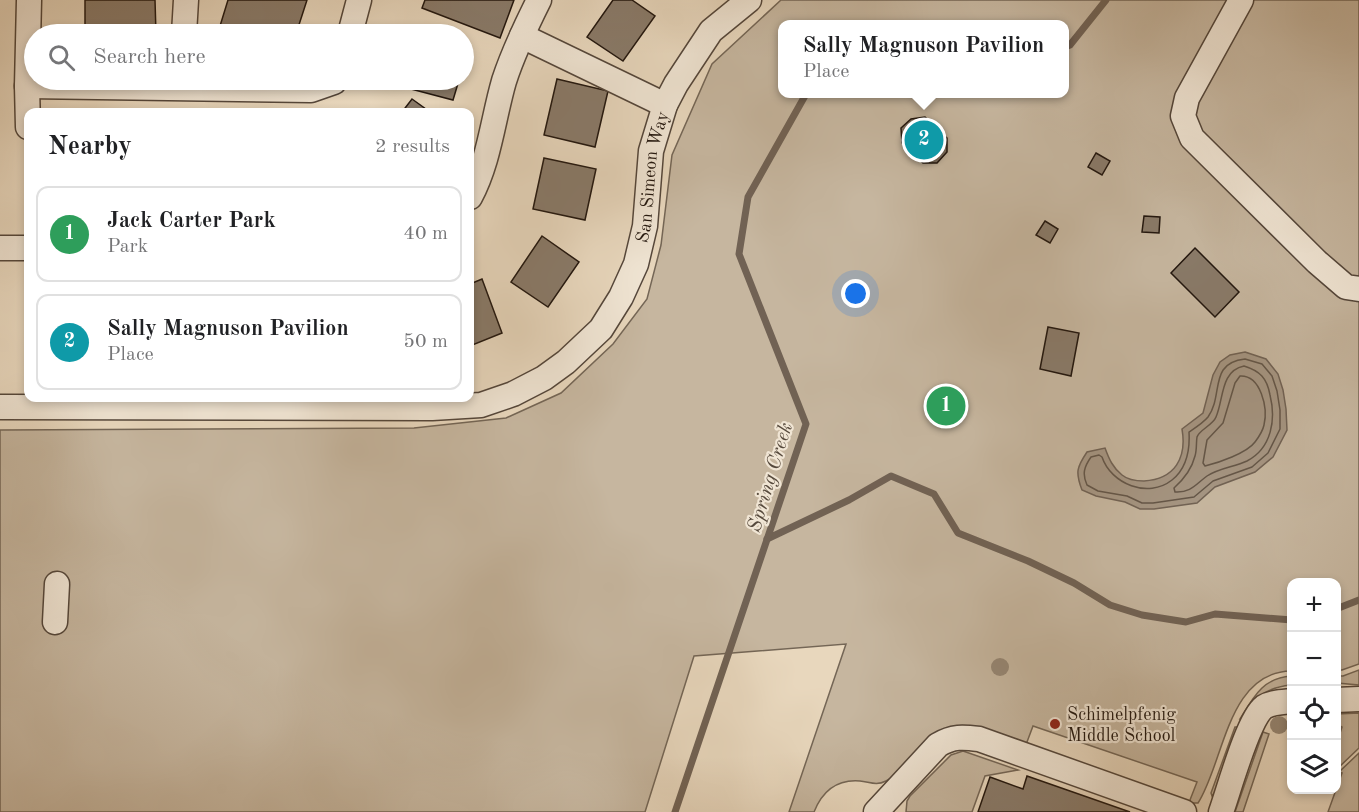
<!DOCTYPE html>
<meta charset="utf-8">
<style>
:root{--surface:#fff;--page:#f6f6f6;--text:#202124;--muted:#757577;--line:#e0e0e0;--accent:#8f2418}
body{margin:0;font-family:"Old Standard TT",serif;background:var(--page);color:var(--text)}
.controls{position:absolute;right:18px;bottom:18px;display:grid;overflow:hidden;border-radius:12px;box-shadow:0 3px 9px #0003}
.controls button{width:54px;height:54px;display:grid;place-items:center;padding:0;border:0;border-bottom:2px solid var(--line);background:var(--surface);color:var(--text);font:30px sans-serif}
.you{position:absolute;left:856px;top:294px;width:21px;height:21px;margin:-15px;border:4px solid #fff;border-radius:50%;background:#1a73e8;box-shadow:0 0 0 9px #1a73e833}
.badge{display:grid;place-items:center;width:39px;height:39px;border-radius:50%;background:var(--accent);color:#fff;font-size:20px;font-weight:700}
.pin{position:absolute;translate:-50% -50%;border:3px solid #fff;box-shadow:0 2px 6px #0006}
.popup{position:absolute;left:778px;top:20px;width:291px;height:78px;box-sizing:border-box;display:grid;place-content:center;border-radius:12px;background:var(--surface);filter:drop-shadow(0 2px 4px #0005);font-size:20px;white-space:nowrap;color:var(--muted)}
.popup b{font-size:22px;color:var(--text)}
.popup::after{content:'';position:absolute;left:50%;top:100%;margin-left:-12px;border:12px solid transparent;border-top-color:var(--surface)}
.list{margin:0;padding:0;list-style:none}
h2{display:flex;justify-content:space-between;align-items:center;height:78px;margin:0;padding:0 24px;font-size:26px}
h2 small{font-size:20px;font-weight:400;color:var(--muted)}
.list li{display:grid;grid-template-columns:39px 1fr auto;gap:18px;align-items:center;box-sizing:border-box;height:96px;margin:0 12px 12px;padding:0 12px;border:2px solid var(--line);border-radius:12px}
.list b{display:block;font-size:22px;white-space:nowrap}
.list p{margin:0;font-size:20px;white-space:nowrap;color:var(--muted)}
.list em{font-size:20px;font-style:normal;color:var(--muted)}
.icon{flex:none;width:33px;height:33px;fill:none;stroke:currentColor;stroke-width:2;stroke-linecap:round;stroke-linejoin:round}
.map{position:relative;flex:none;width:1359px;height:812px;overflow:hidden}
.search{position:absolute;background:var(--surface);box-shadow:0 3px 9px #0003;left:24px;top:24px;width:450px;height:66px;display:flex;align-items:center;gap:15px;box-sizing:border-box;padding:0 21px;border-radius:33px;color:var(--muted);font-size:22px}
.panel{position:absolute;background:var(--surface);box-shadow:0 3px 9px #0003;left:24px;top:108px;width:450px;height:294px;border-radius:12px}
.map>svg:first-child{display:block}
.green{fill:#c6b69f;stroke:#746656;stroke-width:1.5;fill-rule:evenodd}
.water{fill:#a59582;stroke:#716254;stroke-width:1.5}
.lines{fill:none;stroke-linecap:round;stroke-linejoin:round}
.shore{stroke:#645648;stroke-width:1.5}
.stream{stroke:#716254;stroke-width:7}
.building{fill:#897a69;stroke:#22160e;stroke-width:1.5}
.minor-casing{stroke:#54463a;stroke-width:27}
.minor{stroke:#f0e5d4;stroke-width:24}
.tree{fill:#968775}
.poi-dot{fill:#8f2418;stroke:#f0e5d4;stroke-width:2}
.labels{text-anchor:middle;stroke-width:4.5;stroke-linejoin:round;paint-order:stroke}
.street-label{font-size:18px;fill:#22160e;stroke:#f0e5d4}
.poi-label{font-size:18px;fill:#22160e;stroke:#f0e5d4;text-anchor:start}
.water-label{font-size:20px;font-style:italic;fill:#56493c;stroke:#f0e5d4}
</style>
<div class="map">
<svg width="1359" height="812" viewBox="0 0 1359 812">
<rect width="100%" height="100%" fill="#e8d7bd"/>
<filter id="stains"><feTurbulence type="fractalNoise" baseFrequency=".00333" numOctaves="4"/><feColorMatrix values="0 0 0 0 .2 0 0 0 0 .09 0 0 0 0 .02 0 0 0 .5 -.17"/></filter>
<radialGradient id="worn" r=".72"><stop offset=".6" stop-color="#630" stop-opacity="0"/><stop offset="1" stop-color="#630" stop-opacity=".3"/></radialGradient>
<g class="green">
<path d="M781 0H1359V664L1342 670H1337L1336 582H1292L1291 671C1227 672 1224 763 1198 803H1191L1190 800 1197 782 1033 726 1027 742 1024 744C997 734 964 715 936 733 928 739 921 749 913 756 905 764 896 776 886 781 876 786 870 782 860 781 836 779 822 792 814 812H789L846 644 694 656 645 812H0V430L414 428 506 418 561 393 613 344 647 299 661 245 672 155 712 64ZM783 24H1065V94H783Z"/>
<polygon points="1359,670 1359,685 1337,683 1337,676 1343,676"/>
<path d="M1291 676V685C1263 688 1258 697 1243 719H1240C1254 696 1263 678 1291 676Z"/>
<polygon points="1359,713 1359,748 1337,769 1337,742 1342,727 1337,724 1337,714"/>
<polygon points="1235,727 1238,727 1218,788 1212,796 1211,793"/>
<polygon points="1263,732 1269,734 1243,812 1235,812"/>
<polygon points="963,751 1018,770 985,776 972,812 906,812 907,801 910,796 951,755"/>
<polygon points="1359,753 1359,812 1328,812 1342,773 1339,772"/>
</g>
<path class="water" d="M1245 352 1266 359 1278 374 1283 390 1286 409 1287 430 1273 457 1255 472 1215 487 1197 503 1154 509H1140L1125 502 1096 496 1082 490C1075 472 1077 467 1087 452L1105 448C1109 459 1113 468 1122 475 1128 480 1137 481 1144 481 1175 479 1187 458 1182 429L1203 413 1213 375 1220 362 1230 355Z"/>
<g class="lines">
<g class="shore">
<path d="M1245 359 1262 364 1272 376 1277 391 1280 410V429L1268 453 1252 467 1213 481 1194 497 1153 503H1142L1127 496 1098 491 1087 485C1082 474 1084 467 1091 457L1099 455 1102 457C1111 484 1148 499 1172 480 1187 468 1190 449 1189 432 1195 428 1203 423 1208 417 1224 395 1208 363 1245 359Z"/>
<path d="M1244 366C1260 371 1267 378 1270 395 1276 419 1272 448 1247 461 1234 467 1219 468 1207 476 1196 484 1191 493 1175 492L1174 488C1183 480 1192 468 1195 456 1197 450 1196 443 1197 437 1199 430 1213 425 1216 417 1224 399 1220 371 1244 366Z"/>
<path d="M1240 376C1261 375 1268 408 1264 425 1263 430 1258 438 1255 442 1247 453 1218 463 1205 466L1203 463 1207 440 1223 423 1235 383Z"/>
</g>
<g class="stream">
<polyline points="1065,47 1070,45 1106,0"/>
<polyline points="767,539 849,500 891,476 934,494 958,533 1028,561 1074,583 1110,605 1142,615 1186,622 1215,614 1292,620"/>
<polyline points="1336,609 1359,600"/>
<polyline points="675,812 806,424 739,254 748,197 806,94"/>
</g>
</g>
<g class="building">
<polygon points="85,0 155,0 156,34 85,34"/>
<polygon points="228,0 307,0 296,34 247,34 220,26"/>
<polygon points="425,0 514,0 500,38 422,8"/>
<polygon points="613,0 632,0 655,16 623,61 587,37"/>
<polygon points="464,43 468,44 464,61"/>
<polygon points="557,79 608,91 595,147 544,135"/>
<polygon points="409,80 459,80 453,100 407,88"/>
<polygon points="412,99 430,112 402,112"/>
<polygon points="925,117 947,138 947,152 937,163 923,163 902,143 901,128 911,119"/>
<polygon points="1096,153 1110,161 1102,175 1088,167"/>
<polygon points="544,158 596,169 585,220 533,209"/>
<polygon points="1144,216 1160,217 1159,233 1142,232"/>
<polygon points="1045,221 1058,229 1050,243 1036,235"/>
<polygon points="542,236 579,262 548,307 511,282"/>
<polygon points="1195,248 1239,292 1215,317 1171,273"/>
<polygon points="482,279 502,333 470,346 470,284"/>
<polygon points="1048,327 1079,333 1071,376 1040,369"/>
<polygon points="1027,776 1130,812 978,812 990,777 1023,789"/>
</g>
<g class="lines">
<g class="minor-casing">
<g id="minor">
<polyline points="1241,0 1187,98 1183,116 1192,138 1317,262 1346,287 1359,289"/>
<polyline points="184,34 186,0"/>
<polyline points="350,34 359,0"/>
<polyline points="522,36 665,105"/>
<polyline points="27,86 311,90 334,82 335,80"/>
<polyline points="28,127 27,86 29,0"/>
<path d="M470 197C489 162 493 119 504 81 513 53 526 26 539 0"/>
<polyline points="0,248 28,248"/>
<path id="s1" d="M0 407 432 408 481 405 513 394 544 378 566 362 601 329 621 297 636 264 645 226 651 151 665 105 676 84 711 31 749 0"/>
<polyline points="55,622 57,584"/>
<polyline points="1336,700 1359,699"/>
<path d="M876 812 938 745C953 736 963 737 979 739L1184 812"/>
<path d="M1221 812C1229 790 1248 719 1264 707 1272 702 1282 702 1292 701"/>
</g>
</g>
<use href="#minor" class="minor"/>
</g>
<g class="tree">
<circle cx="1000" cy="667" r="9"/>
<circle cx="1279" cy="725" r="9"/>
</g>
<circle class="poi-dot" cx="1055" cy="724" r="6"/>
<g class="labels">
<g class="street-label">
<text dy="6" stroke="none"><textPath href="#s1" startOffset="788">San Simeon Way</textPath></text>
</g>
<g class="poi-label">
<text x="1067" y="720">Schimelpfenig<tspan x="1067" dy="21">Middle School</tspan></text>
</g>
<g class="water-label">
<text transform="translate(769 477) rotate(-73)" y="7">Spring Creek</text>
</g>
</g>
<rect width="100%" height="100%" filter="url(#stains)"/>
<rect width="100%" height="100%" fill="url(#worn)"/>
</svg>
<div class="controls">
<button>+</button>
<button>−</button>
<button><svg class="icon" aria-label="locate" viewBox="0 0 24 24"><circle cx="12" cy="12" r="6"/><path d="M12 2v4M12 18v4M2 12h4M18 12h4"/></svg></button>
<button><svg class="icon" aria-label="layers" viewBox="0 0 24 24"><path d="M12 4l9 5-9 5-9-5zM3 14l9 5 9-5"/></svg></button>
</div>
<div class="you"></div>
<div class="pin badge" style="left:946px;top:406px;background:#2e9e5b">1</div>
<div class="pin badge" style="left:924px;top:140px;background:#0f9aa8">2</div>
<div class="popup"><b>Sally Magnuson Pavilion</b>Place</div>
<div class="search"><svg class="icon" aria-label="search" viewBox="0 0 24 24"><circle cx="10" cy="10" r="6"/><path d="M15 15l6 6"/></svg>Search here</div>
<section class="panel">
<h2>Nearby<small>2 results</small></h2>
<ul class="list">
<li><span class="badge" style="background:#2e9e5b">1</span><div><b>Jack Carter Park</b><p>Park</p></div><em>40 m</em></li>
<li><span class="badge" style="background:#0f9aa8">2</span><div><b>Sally Magnuson Pavilion</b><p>Place</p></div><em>50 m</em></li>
</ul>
</section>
</div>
